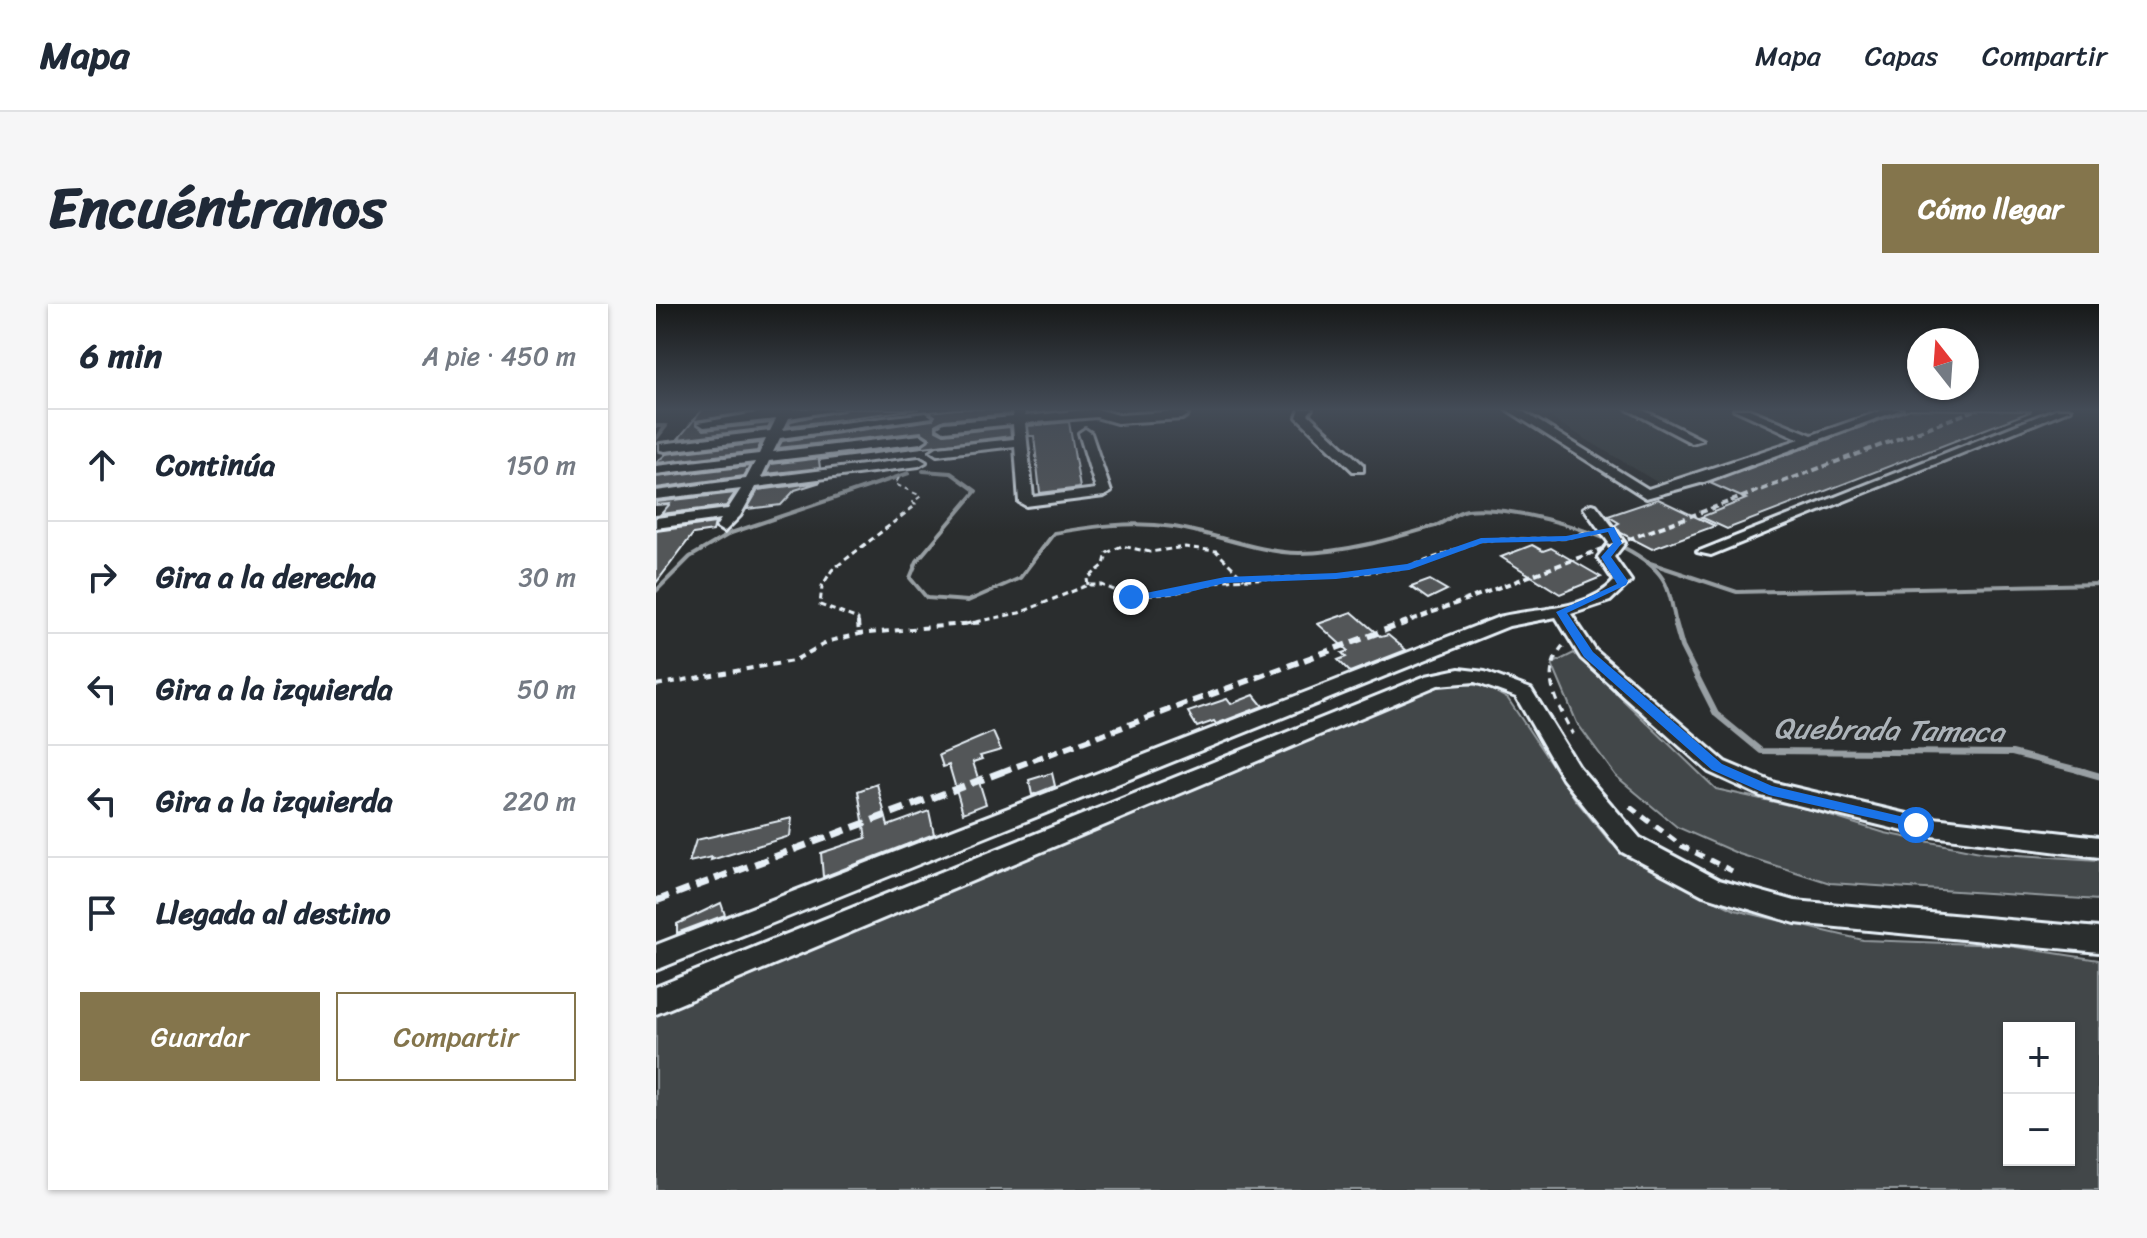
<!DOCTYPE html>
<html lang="es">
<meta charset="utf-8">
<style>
:root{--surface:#fff;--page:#f6f6f7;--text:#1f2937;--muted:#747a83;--line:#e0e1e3;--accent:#84754c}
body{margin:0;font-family:Sriracha,sans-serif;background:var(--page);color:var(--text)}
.controls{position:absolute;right:24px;bottom:24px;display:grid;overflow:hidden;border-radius:0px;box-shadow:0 2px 6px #0004}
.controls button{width:72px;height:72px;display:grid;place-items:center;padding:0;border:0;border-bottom:2px solid var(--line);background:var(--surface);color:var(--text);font:40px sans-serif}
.compass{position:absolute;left:1251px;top:24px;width:72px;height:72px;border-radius:50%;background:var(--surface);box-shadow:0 2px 6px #0004;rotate:343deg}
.stop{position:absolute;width:24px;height:24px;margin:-18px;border:6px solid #1a73e8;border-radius:50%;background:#fff}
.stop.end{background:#1a73e8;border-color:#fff;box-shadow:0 2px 8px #0008}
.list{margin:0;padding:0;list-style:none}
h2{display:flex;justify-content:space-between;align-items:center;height:104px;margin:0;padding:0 32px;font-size:34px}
h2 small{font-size:26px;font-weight:400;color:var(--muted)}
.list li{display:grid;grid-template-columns:52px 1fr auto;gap:24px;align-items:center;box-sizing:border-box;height:112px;padding:0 32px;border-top:2px solid var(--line)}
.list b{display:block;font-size:30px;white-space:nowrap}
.list em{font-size:26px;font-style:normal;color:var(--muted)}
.actions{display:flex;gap:16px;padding:24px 32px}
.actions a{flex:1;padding:18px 0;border:2px solid var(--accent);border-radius:0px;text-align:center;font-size:28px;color:var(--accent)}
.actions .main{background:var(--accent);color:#fff}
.icon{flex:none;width:44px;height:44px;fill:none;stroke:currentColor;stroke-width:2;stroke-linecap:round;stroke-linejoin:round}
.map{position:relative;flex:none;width:1443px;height:886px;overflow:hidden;border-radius:0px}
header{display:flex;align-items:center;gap:48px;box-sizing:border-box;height:112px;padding:0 40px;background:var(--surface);border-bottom:2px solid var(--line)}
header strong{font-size:38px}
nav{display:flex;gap:44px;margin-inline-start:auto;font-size:28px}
.intro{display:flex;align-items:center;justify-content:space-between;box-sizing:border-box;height:192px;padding:0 48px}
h1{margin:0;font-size:56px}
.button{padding:20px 36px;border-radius:0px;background:var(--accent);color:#fff;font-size:28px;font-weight:700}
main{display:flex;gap:48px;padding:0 48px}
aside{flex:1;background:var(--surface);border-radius:0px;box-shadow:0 2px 6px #0004}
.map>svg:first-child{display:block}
.built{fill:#363a3b}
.green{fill:#424648;stroke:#959ca0;stroke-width:2;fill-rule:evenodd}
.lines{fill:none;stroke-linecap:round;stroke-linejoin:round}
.stream-far2{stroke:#989fa3;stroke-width:4}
.stream-far1{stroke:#989fa3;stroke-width:6}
.stream{stroke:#989fa3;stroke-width:7}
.building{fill:#535759;stroke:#e8f1f8;stroke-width:2}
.street-casing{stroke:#e8f1f8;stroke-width:6}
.path-far3{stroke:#e8f1f8;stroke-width:2;stroke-dasharray:5 4;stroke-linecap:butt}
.path-far2{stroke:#e8f1f8;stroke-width:3;stroke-dasharray:6 4;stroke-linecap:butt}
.path-far1{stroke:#e8f1f8;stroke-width:4;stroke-dasharray:7 6;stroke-linecap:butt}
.path{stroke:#e8f1f8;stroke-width:5;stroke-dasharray:9 7;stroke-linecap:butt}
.street{fill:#2a2d2e;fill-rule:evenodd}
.rail-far2{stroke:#e8f1f8;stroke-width:4;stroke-dasharray:7 4;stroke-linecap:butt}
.rail-far1{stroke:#e8f1f8;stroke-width:6;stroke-dasharray:11 6;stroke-linecap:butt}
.rail{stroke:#e8f1f8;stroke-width:7;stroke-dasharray:14 7;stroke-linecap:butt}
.route{fill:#1a73e8}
.labels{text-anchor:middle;stroke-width:6;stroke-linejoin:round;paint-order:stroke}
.water-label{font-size:30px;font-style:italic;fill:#acb3b9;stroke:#2a2d2e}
</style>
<header>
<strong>Mapa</strong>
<nav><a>Mapa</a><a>Capas</a><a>Compartir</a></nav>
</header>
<div class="intro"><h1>Encuéntranos</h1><a class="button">Cómo llegar</a></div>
<main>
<aside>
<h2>6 min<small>A pie · 450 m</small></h2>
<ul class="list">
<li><svg class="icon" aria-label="ahead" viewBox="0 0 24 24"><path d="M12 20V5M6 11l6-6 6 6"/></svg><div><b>Continúa</b></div><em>150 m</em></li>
<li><svg class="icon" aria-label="right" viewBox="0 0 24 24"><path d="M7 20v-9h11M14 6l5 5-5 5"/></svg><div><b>Gira a la derecha</b></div><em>30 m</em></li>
<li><svg class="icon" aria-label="left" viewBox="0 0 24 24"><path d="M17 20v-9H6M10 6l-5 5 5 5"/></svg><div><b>Gira a la izquierda</b></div><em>50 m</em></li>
<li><svg class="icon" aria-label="left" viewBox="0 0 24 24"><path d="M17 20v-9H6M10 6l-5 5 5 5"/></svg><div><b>Gira a la izquierda</b></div><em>220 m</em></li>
<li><svg class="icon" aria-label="arrive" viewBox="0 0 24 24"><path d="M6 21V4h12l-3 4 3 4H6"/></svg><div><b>Llegada al destino</b></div></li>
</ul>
<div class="actions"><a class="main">Guardar</a><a>Compartir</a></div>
</aside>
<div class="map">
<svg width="1443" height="886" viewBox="0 0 1443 886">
<rect width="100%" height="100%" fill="#2a2d2e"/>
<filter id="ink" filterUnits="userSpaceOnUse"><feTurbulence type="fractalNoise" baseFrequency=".0125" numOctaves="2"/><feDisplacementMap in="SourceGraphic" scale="16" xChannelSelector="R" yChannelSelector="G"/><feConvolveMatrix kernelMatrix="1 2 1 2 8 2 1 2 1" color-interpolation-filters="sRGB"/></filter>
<g filter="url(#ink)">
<polygon class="built" points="880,105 1219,105 1004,180"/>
<g class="green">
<polygon points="918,349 1060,485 1155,506 1229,529 1329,549 1443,556 1443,596 1174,579 1083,550 1021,523 960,472 921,419 896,360"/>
<path d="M796 379 829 382 852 395 919 495 955 539 1009 572 1079 606 1207 636 1347 641 1443 656V886H0V700L767 387ZM1353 724H1413V856H1353Z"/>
</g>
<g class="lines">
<g class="stream-far2">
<polyline points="0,122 10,122 0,135"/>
<path d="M267 167 295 169 320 187 261 257 254 274 271 294 312 297 364 274 398 229C439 222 476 217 518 223 557 229 604 249 643 249 689 249 735 235 779 222 790 218 799 208 811 206 856 200 988 234 1009 279 1015 290 1017 307 1020 320"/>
<polyline points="991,258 1081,288 1443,280"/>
<polyline points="0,287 34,253 75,229 253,169"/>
</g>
<polyline class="stream-far1" points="1019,318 1026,343 1060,410 1105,447 1356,449 1430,468"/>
<polyline class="stream" points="1422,466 1443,472"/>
</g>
<g class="building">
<polygon points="47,105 110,105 40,117 48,126 115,119 112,124 22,135"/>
<polygon points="190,105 263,105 132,122 135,117"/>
<polygon points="300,105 353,105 354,110 288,116 280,120 280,126 288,130 354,123 355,132 163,156 164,164 110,170 115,160 265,142 274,134 265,128 122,144 126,137 276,116 279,112 273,108"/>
<polygon points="1254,105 1376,107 1071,225 1045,213 1090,195 1054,179"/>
<polygon points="413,118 424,184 384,189 378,132 373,132 372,122"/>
<polygon points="105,139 101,147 0,159 10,150"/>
<polygon points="94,162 88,172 0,184 0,173"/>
<polygon points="165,178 139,186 125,201 91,205 102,186"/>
<polygon points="79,189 70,202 5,210 14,200 0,201 0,198"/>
<polygon points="1002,195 1059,222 996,245 965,229 959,221 963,219 952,212"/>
<polygon points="59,219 57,227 37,230 0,279 0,227"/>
<polygon points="876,241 887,247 895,244 945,273 904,290 845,253"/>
<polygon points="774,276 791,286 772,295 755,283"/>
<polygon points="696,308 725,333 732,331 750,346 694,368 682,356 690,353 686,349 692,347 662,320"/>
<polygon points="598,391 607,402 560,420 558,417 541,423 532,408 571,395 575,400"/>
<polygon points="337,428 345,446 324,452 326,455 317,458 330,500 307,509 293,461 287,463 283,451"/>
<polygon points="396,469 399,482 376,491 373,476"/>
<polygon points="221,480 232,522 273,507 278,530 167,573 165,549 210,534 202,487"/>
<polygon points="136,514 134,532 55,556 56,553 33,558 40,536"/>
<polygon points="65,599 69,611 21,629 21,620"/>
</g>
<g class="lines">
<g class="street-casing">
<g id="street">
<polygon points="125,105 187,105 133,114 127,126 270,109 276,113 124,134 117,148 265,131 271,135 265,139 113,157 105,174 263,154 270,158 263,162 100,183 84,212 68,228 60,223 65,215 0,224 0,214 72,205 85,185 0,195 0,187 90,175 99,158 0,170 0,162 103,150 110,135 9,147 4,146 4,140 114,127 120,115 48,123 42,119"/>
<polygon points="356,105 368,105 369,112 440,105 463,111 526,107 532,111 526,115 461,119 440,113 369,119 377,193 440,185 423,129 429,125 435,129 455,188 448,192 370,202 363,198 359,142 281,151 275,147 281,143 358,135 357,120 288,127 282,123 288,119 357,113"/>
<polygon points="644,105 656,105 652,110 707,161 707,167 697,167 641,113"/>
<polygon points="850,105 863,105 992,185 1144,135 1078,105 1093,105 1156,131 1230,105 1246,105 1048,178 990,194"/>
<polygon points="971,105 985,105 1046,136 1036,139"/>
<polygon points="1400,105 1415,105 1055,251 1041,248"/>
<path d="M935 200 940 201 969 239 958 253 975 277 954 297 915 310 939 346 1069 458 1119 479 1260 512 1443 533V553L1260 530 1105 492 1053 468 925 354 900 313 853 322 0 666V641L843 313C878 304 933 307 958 277L942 253 953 239 928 204Z"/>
<polygon points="803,365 829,368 875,385 923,463 984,534 1063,576 1139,597 1443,624 1443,648 1139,619 1047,591 966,548 907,475 860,393 819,378 782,381 0,710 0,683 770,372"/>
</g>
</g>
<polyline class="path-far3" points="243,174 239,180 265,192 257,198 260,201"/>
<g class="path-far2">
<polyline points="432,281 431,275 448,261 451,249 466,242 494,248 529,243 560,247 588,275"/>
<polyline points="202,320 202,315 164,301 166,282 176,266 260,201 258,199"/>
<polyline points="310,320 363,309 432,281 446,281 475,293 518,289 569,276 680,272 753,263 825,236 910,234 931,228"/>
</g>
<g class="path-far1">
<polyline points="202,318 203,330"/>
<path d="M907 342C883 372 902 400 917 430"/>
<polyline points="0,381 137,357 174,337 203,330 328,318"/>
</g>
<polyline class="path" points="974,503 1026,542 1078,568"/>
<use href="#street" class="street"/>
<polyline class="rail-far2" points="745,320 1322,105"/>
<polyline class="rail-far1" points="345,468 751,318"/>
<polyline class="rail" points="0,597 351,466"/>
</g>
</g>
<linearGradient id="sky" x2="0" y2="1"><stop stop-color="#171919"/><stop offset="0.46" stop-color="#444c57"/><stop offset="1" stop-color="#444c57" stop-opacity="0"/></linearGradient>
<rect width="1443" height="229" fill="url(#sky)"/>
<polygon class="route" points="958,223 966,239 955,253 972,277 970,281 911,309 937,348 1066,460 1116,482 1265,517 1265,525 1113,491 1056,466 928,353 900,308 961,280 945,253 957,239 952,228 910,237 827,239 753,266 680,275 569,279 518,292 475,296 470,293 569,273 680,269 751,260 825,234 910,232"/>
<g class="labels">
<g class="water-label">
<text transform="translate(1233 426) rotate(1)" y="10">Quebrada Tamaca</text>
</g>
</g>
</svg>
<div class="controls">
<button>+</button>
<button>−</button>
</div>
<svg class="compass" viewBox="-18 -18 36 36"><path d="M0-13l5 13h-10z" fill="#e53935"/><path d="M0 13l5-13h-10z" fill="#747a83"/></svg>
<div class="stop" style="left:1260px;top:521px"></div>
<div class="stop end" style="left:475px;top:293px"></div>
</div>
</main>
